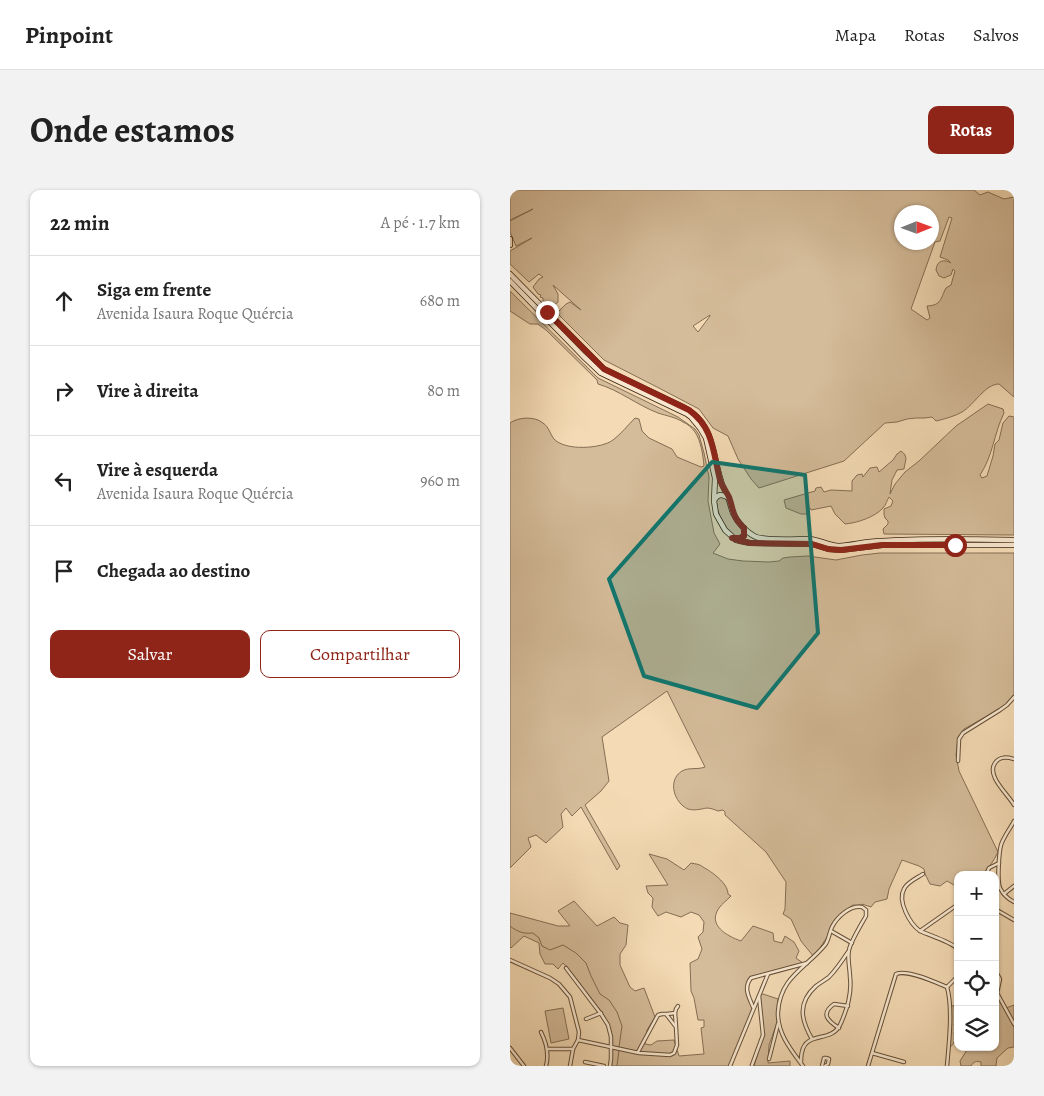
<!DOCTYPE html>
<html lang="pt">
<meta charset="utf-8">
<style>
:root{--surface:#fff;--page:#f2f2f2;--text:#222;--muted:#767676;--line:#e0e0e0;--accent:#8f2418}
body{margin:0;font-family:Alegreya,serif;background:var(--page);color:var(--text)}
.controls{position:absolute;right:15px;bottom:15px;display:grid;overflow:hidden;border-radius:10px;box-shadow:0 1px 4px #0004}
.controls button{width:45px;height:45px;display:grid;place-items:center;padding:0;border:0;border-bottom:1px solid var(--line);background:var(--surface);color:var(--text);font:25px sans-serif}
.compass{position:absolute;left:384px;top:15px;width:45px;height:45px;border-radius:50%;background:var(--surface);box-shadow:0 1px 4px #0004;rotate:89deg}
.stop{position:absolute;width:15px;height:15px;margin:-11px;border:4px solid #8f2418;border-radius:50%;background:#fff}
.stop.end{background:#8f2418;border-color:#fff;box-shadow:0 1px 5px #0008}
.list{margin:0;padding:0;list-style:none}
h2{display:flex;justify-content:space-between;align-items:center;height:65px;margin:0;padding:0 20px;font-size:21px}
h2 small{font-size:16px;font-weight:400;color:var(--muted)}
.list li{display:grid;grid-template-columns:32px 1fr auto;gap:15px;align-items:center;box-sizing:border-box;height:90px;padding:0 20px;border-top:1px solid var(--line)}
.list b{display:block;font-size:19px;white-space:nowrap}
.list p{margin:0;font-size:16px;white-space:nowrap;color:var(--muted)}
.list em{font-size:16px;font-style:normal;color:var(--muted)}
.actions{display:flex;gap:10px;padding:15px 20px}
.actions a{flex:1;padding:11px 0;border:1px solid var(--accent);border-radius:10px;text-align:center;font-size:18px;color:var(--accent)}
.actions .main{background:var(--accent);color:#fff}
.icon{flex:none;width:28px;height:28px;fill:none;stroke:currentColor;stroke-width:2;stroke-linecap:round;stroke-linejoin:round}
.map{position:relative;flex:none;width:504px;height:876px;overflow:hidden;border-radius:10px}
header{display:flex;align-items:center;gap:30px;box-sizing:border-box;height:70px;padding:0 25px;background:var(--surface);border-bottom:1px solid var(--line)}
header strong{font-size:24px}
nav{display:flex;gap:28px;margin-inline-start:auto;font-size:18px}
.intro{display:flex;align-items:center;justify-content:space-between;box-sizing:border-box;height:120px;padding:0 30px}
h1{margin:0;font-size:35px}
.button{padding:12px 22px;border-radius:10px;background:var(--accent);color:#fff;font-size:18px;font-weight:700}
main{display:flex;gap:30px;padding:0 30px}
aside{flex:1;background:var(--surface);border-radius:10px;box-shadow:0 1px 4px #0004}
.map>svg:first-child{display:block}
.green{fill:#d4bb99;stroke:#856e54;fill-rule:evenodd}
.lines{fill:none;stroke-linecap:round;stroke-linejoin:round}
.stream{stroke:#816a50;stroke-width:1}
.minor-casing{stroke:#664f38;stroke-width:4.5}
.secondary-casing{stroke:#36200e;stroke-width:6}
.minor{stroke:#f8e8cf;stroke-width:2.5}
.secondary{stroke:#f8e8cf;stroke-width:4.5}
.route{stroke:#8f2418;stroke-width:6}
.marked{fill:#0f766e;fill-opacity:0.2;stroke:#0f766e;stroke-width:4;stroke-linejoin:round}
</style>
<header>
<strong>Pinpoint</strong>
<nav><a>Mapa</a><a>Rotas</a><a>Salvos</a></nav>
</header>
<div class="intro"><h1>Onde estamos</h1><a class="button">Rotas</a></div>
<main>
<aside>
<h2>22 min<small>A pé · 1.7 km</small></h2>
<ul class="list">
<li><svg class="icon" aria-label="ahead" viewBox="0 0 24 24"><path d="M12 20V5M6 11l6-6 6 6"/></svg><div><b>Siga em frente</b><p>Avenida Isaura Roque Quércia</p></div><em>680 m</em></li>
<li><svg class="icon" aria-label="right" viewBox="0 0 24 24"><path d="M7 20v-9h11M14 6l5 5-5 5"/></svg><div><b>Vire à direita</b></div><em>80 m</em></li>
<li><svg class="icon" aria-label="left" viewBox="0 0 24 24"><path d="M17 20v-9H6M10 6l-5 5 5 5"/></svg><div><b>Vire à esquerda</b><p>Avenida Isaura Roque Quércia</p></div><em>960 m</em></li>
<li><svg class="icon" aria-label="arrive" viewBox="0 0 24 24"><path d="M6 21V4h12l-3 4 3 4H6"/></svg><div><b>Chegada ao destino</b></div></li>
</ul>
<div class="actions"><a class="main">Salvar</a><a>Compartilhar</a></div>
</aside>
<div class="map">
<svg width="504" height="876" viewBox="0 0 504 876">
<rect width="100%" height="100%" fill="#f4dbb5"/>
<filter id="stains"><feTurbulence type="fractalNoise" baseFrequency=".004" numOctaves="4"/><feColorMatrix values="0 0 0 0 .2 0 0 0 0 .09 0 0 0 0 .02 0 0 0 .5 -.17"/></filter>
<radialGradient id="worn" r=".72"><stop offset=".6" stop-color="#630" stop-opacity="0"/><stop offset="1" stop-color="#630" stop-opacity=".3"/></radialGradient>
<g class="green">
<path d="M0 0H464L470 5 478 2 494 9 504 7V207L489 194C475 194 464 215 452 222 445 226 435 229 426 231L422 227 415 228H406L397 229 387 232 375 233 334 271 249 298 241 289 228 269 218 246 203 238 189 219 147 197 94 170 49 125 48 122 56 114 60 112 71 120 43 95 48 104V112L43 116 38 112 33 111V108L30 107 31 105 28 104 23 97 29 89 33 87 29 84 19 92 0 74V61L22 48 6 56 0 42V31L23 19 0 30ZM392 22H422V52H392ZM439 27 442 28 430 67 438 70 441 73C434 69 427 70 426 80L429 86 434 88 441 85 443 79 445 81 441 95 436 98C430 109 432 115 417 116L420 128 417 130 401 119 425 52 430 51ZM200 125V126L188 142 183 136Z"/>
<path d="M0 101 88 188 168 227 185 239 189 245 194 263 199 287 198 311 204 343 210 354 203 363 218 369 233 371 259 372 269 371 273 368 280 367 298 366 326 370 352 365 370 363H504V505L498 513 477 526 454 539 448 547 446 565 449 581 488 662C484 671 479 676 474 685H448V700L444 695 437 691 430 696 420 694 415 684 414 679 409 676 392 670 379 699 377 709 365 712 361 717 352 714 351 715H343L330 724 321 741 304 767 291 751 281 729 273 724 275 719 276 692 256 662 215 625V622L213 620 208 621C205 620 201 618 197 618 191 619 184 621 178 619 164 613 157 590 172 581 179 577 187 580 195 577L157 501 92 547 99 591 91 601 75 615 110 676 107 680 71 617 62 626 56 618 51 624 53 637 36 653 26 645 18 648 21 657 0 678V233C8 227 25 226 33 233 39 237 40 244 44 249 55 261 91 259 103 250 111 244 118 235 125 228L129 229 132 241 139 248 162 259 167 267 191 277 194 276C193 265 191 251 185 242 182 238 178 234 173 232 165 227 157 226 148 223 127 215 109 200 88 194L87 190 36 140 28 134H20L0 121Z"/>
<path d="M478 214 493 219 494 223C484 243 483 266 470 285L472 288 477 286 483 266 485 254 489 250 493 233 499 226 504 227V345L374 344 373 339 378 334V331L375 328 374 324V319L381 316 383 311 379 307C377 310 376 315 373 318 365 327 347 333 335 334L325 324 321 316 301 320 300 318H298L297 324H291L276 318 274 310 305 301 306 298 311 297 314 302 321 300 342 301V291L347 285 352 284 353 287 360 278 367 277 369 282 383 270 387 264 391 261C399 267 395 270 394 279L387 280 382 290 380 304 385 294 395 282 409 271 446 236Z"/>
<path d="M210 305 216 309C219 322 223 329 233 338V346H225C212 336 208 325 206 309Z"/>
<path d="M139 664 157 669 174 680 181 673C185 674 190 674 193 677 202 682 218 693 218 704L221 706C217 710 212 714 209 718 197 735 217 746 231 751L243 736 263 743 264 751 272 753 275 746 284 752 289 761 286 768 293 773 241 789 237 795 243 819 220 876H101C102 869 102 863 102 856 102 833 92 822 78 804 70 794 63 783 53 773L48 779 43 774H35L30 764 29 753 14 746 1 758 0 757V723L48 736H60L48 721 64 711 87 736 104 727 110 733 118 735 116 755 110 764V775L120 797 125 801 134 798 145 827 137 840 135 854 141 855 147 851 164 850 169 866 194 864 191 838 194 837V830H188L184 808 181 801 180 773 188 769 192 759 188 747 193 742 194 732 189 725 181 722 171 727 156 722 148 726 142 717 143 708 138 703 136 696 158 695Z"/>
<path d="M485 782 489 788 486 803 496 818 504 815V834L503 835 504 838V857L498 858 487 868 486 876H471V872C466 871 464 871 461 876H451L450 871 457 860 461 857H485Z"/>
<polygon points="253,804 268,809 267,833 259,855 258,873 280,871 280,876 244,876 254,845 249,805"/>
<path d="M440 815 444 816 445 827 448 829V835L444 834 446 840 444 842C446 848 445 854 439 858Z"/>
<polygon points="53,818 59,849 41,853 35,821"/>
</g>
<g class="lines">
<g class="stream">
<path d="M0 736C8 742 13 744 23 743L29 748 32 756 40 760 53 755 66 763 76 773 81 786 90 804 99 810 107 822 112 836 109 857"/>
<polyline points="107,876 109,860"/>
</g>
<g class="minor-casing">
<g id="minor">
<path d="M504 569C497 567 490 566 485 573 476 586 498 604 504 615"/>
<polyline points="448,571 449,549 453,543 490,520 497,515 504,507"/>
<path d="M504 631C500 639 494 646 491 655 489 663 487 691 490 698 493 704 498 709 504 712"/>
<path d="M413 684C407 688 397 692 394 699 387 711 400 734 410 741 421 746 440 751 448 759"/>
<polyline points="476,685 479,678 489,673"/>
<polyline points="494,704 504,696"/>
<polyline points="485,719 504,730"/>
<polyline points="321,741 342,753"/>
<polyline points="410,741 447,715"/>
<polyline points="0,770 40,788 49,794 60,807 69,842 68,850 63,859 60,876"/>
<polyline points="56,778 91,824 98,835 101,847 101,869 100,876"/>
<polyline points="485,780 490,789 487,803 504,834"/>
<polyline points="437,797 448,786"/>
<path d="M243 817C239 807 233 798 241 788L297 773"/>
<polyline points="165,823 166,819 168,816"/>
<polyline points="157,824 165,823 166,836"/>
<polyline points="76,829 91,823"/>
<path d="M329 838C318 831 310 824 324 814L338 816"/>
<path d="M31 842C36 852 39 865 36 876"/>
<path d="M302 849C291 830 287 813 306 796 310 793 315 790 319 787 326 780 332 771 338 762"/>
<polyline points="68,850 129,863 160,865 164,863 167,855 166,837 156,824 152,824 148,825 128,862"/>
<polyline points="0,858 14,876"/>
<polyline points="37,859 63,859"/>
<polyline points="362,863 394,872"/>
<polyline points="259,869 268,834"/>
<polyline points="75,872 94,876"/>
<path d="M291 873C291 869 291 865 292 862 296 841 321 853 330 835 337 820 342 803 340 787 340 779 337 768 339 760 341 751 351 735 356 726V720L352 717C340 715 327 727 322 737 319 743 319 750 315 755 296 778 270 787 268 822 267 843 281 860 293 876"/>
<polyline points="242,875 253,845 249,806"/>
<polyline points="220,876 258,784"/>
<polyline points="312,876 314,868 316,868 319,869 318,874 315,876"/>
<path d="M358 876 386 784C397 779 425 792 437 797"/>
<path d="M437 876C439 853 443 818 437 797"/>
</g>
</g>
<g class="secondary-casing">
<g id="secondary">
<polyline points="0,49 0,55"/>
<path d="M0 84 94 179 173 217C205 234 201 260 211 291 212 296 215 300 217 305 220 310 221 317 223 323 227 332 237 343 246 347 259 351 286 349 300 349 310 350 319 356 329 356 343 355 357 351 371 351 415 348 460 349 504 350"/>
<polyline points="0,91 73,166 91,183 177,224 181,227 190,238 196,248 205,288 204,311 206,324 215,340 226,350 240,353 302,354 318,359 331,360 372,355 504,355"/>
<path d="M205 309C209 303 213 305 219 308"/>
<polyline points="226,348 230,348 234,346 234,338"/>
</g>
</g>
<use href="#minor" class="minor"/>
<use href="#secondary" class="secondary"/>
</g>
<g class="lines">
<path class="route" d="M37 122 94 179 179 220C204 238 203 263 210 290 212 296 216 301 219 307 224 321 222 327 234 338V346L230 348H222L230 351 240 353 302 354 318 359 331 360 372 355H445"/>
</g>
<path class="marked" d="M202 272 295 285 308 443 247 518 134 486 99 389Z"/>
<rect width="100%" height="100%" filter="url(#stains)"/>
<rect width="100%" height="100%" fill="url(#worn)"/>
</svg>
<div class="controls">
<button>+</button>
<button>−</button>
<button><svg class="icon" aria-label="locate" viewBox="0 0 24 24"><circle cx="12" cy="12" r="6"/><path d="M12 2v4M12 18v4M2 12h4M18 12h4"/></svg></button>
<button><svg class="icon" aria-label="layers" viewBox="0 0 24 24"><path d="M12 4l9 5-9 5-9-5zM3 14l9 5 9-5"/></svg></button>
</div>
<svg class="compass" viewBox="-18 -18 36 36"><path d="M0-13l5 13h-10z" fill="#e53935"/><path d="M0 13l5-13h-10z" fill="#767676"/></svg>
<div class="stop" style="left:445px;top:355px"></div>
<div class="stop end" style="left:37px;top:122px"></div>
</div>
</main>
